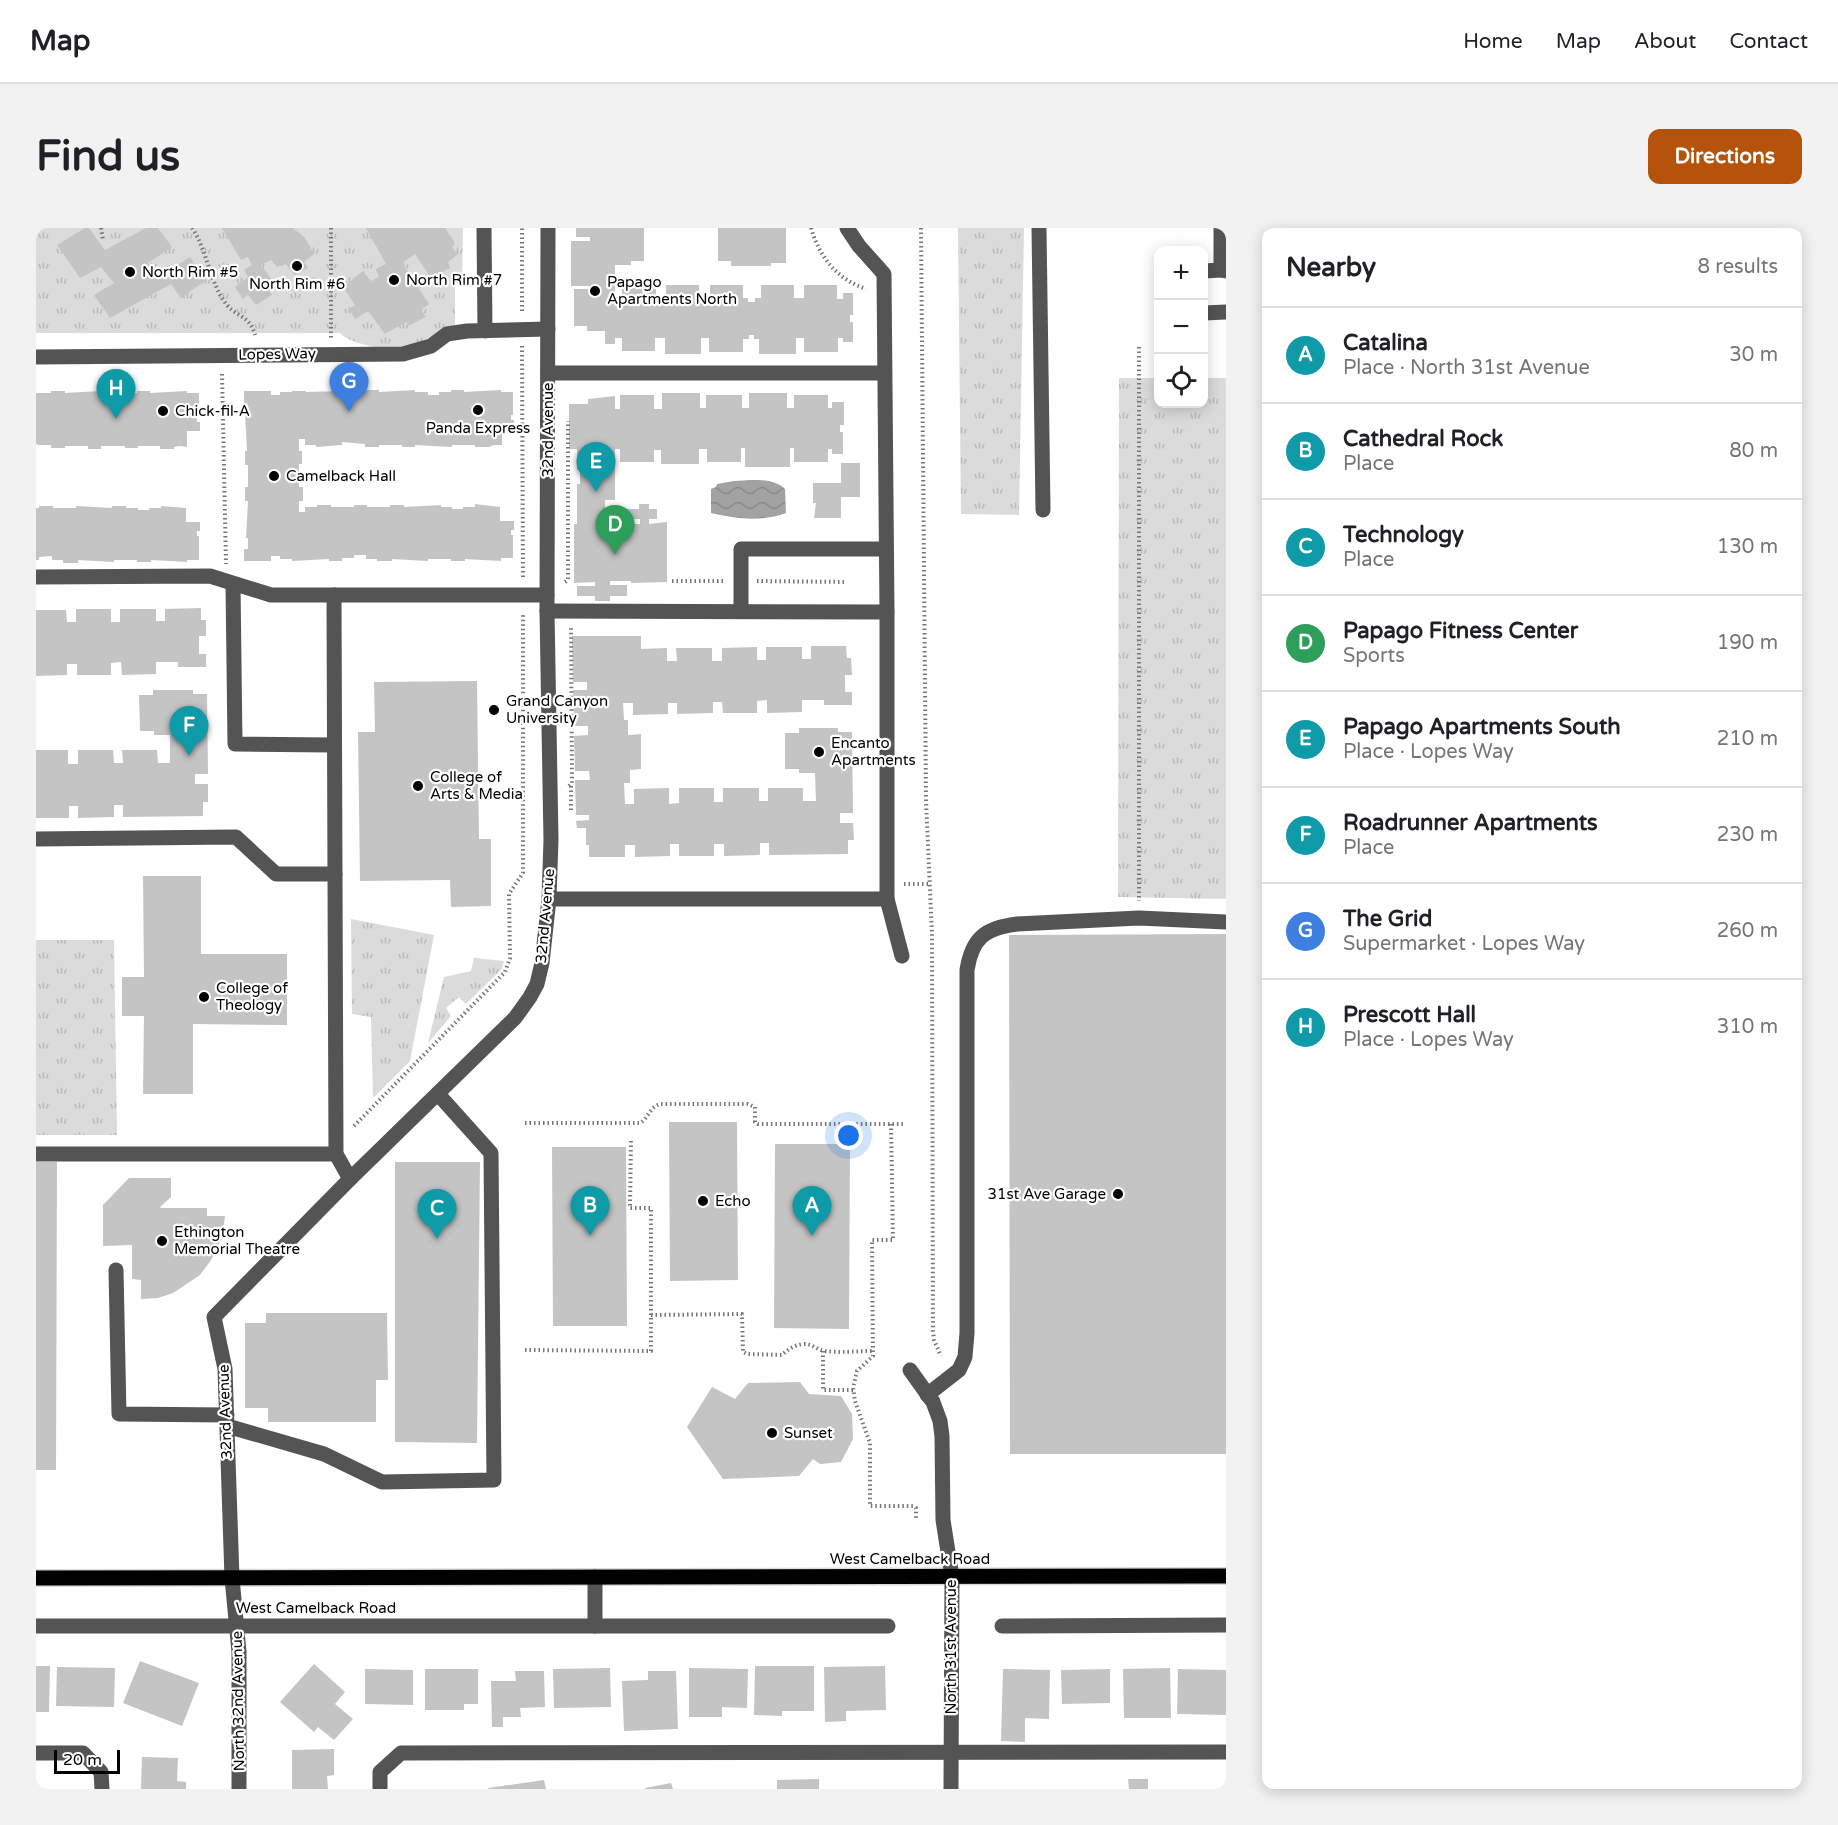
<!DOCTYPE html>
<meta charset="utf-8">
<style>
:root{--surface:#fff;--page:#f2f2f2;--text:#202124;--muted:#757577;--line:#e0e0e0;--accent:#b45309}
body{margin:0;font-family:"Varela Round",sans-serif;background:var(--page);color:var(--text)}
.controls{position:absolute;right:18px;top:18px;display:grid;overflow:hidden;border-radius:12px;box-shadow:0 3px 15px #0003}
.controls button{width:54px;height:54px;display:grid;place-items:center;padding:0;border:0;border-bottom:2px solid var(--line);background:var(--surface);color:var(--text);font:30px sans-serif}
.scale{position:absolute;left:18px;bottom:15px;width:66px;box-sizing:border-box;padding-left:6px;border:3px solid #000;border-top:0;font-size:16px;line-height:21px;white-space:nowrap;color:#000;-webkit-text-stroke:4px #fff;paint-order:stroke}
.you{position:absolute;left:813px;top:908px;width:21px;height:21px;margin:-15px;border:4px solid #fff;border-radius:50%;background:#1a73e8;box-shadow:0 0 0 9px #1a73e833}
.badge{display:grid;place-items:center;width:39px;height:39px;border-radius:50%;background:var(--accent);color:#fff;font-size:20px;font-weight:700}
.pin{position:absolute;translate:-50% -50px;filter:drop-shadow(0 2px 3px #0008)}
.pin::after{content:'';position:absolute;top:32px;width:21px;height:18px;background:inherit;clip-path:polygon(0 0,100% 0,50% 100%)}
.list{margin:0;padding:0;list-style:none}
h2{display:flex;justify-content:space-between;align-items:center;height:78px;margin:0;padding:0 24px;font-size:26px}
h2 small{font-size:20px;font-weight:400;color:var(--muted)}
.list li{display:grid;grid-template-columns:39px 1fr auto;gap:18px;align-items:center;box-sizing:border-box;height:96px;padding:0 24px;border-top:2px solid var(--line)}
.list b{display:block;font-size:22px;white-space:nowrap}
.list p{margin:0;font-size:20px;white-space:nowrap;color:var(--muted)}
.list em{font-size:20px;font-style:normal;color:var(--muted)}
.icon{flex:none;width:33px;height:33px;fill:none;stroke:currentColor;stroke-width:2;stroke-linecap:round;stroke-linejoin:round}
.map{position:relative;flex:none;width:1190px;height:1561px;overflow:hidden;border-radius:12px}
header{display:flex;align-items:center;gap:36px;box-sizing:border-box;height:84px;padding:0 30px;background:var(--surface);border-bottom:2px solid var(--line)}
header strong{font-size:28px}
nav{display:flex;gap:33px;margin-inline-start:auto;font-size:21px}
.intro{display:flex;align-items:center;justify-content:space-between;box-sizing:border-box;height:144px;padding:0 36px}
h1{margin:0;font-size:42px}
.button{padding:15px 27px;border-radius:12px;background:var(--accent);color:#fff;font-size:21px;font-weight:700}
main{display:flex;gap:36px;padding:0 36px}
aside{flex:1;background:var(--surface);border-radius:12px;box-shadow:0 3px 15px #0003}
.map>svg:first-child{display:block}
.grass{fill:url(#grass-tufts)}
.water{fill:url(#water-waves)}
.building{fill:#c4c4c4}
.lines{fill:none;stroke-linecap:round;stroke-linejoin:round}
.major-casing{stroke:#dbdbdb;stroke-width:18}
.path{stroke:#767676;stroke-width:4;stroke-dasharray:1.5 3;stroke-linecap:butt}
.minor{stroke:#545454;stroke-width:15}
.major{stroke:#000;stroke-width:15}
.poi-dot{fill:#000;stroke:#fff;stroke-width:2}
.labels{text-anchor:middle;stroke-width:4.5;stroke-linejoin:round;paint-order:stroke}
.poi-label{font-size:15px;fill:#000;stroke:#fff;text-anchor:start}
.street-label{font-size:15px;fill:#000;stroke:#fff}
</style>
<header>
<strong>Map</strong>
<nav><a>Home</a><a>Map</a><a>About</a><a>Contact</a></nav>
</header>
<div class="intro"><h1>Find us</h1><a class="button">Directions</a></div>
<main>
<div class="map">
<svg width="1190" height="1561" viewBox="0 0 1190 1561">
<defs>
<pattern id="grass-tufts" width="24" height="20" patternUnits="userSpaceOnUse" patternTransform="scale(1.5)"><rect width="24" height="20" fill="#dbdbdb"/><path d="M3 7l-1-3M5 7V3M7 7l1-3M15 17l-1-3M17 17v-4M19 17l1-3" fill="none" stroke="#bababa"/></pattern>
<pattern id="water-waves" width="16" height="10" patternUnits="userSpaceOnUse" patternTransform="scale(1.5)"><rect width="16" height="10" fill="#a2a2a2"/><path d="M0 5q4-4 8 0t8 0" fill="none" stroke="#8a8a8a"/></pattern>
</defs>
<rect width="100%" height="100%" fill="#fff"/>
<g class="grass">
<path d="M0 0H427L426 54 419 56V97C404 104 388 114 371 118 354 123 317 118 304 105H0Z"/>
<polygon points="922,0 988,0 983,287 925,286"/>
<polygon points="1083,150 1122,150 1122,176 1168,176 1168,150 1190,150 1190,671 1082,669"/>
<polygon points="315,691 398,707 374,833 337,870 335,789 316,786"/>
<polygon points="0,712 78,712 81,907 0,907"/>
<polygon points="438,730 468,733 466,741 430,776 423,769 410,780 415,788 392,815 408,749 435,743"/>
</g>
<path class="water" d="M698 253C714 252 737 249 749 261L750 285C726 294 700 291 675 285V261L680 259 681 256Z"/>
<g class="building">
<polygon points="49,0 53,0 69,22 110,0 122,0 136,19 112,35 123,49 154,29 170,52 145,70 135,56 74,90 58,67 78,55 65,39 44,50 21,17"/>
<polygon points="186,0 257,0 269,10 278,26 268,34 272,40 258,47 250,36 241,39 235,32 225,37 242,60 234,63 236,67 220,77 212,67 207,71 199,59 212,49 208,42 216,37 212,29 205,32"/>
<polygon points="330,0 409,0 419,15 416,20 422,26 412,34 414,40 395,50 379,26 366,35 393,76 385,82 390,89 374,97 370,94 349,106 332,83 319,91 313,81 319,77 307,59 327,43 335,53 343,49 340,41 350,36"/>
<polygon points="540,0 608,0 608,33 595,33 595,37 579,37 579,71 586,71 586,57 620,57 620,70 630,70 630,57 663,57 663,70 674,70 674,57 707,57 707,70 712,70 712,74 719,74 719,70 725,70 725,57 758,57 758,70 768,70 768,57 801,57 801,71 807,71 807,65 817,65 817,87 814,87 814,94 817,94 817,114 807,114 807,110 802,110 802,124 768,124 768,110 760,110 760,126 723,126 723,111 718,111 718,107 713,107 713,111 707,111 707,124 673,124 673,110 665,110 665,126 629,126 629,110 619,110 619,123 586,123 586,110 579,110 579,116 569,116 569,103 551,103 551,98 538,98 538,61 553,61 553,58 535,58 535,13 554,13 554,9 540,9"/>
<polygon points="682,0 750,0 750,35 735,35 735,38 695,38 695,33 682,33"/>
<polygon points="329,162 343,162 343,164 379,162 379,164 392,164 392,167 403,167 403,164 415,164 415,162 428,162 428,164 465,162 465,164 477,164 477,187 475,187 475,192 478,192 478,202 466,202 466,217 458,217 453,219 439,219 439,217 416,217 416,219 379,217 379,219 366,219 366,217 343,217 343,219 329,219 329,216 306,214 306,217 280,219 280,217 269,217 269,211 263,211 263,223 266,223 266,236 263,236 263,259 267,259 267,273 263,273 263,284 269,284 269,279 281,279 281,277 295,277 295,279 318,279 318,277 331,277 331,279 354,279 354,277 368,277 368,279 405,277 405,279 416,279 416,281 427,281 427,279 439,279 439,276 464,279 464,293 478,293 478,302 475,302 475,307 477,307 477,330 465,330 465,333 429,331 429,333 415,333 415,331 392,331 392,333 356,331 356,333 341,333 341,331 330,331 330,327 318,327 318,330 306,330 306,333 293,333 293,331 256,333 256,331 244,331 244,328 235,328 235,333 208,333 208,321 212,321 212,310 210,310 212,273 209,273 209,259 212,259 212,237 209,237 209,223 211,223 209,186 211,186 211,175 208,175 208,163 235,163 235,167 244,167 244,164 256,164 256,163 270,163 270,164 306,163 306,164 329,164"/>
<polygon points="15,163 29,163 29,165 65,163 65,165 77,165 77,168 89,168 89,165 101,165 101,163 114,163 114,165 151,163 151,165 163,165 163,188 161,188 161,194 164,194 164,203 151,203 151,219 144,218 138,219 138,221 124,221 124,218 102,218 102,220 89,220 89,218 65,218 65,221 52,221 52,218 29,218 29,220 15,220 15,217 3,217 0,216 0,165 15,165"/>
<polygon points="626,165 664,165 664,180 670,180 670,167 706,167 706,180 713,180 713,165 751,165 751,180 758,180 758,167 792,167 792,180 796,180 796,174 808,174 808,197 804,197 804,204 807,204 807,226 796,226 796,221 792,221 792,234 758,234 758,220 754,220 754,239 709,239 709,220 705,220 705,234 671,234 671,221 663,221 663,236 625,236 625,222 618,222 618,234 584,234 584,221 579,221 579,272 569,272 569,296 604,296 604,291 586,291 586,281 603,281 603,276 613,276 613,281 621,281 621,291 613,291 613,296 631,294 631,354 595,355 595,353 574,353 574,357 591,357 591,368 574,368 574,373 559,373 559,368 541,368 541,358 559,358 559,354 538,355 538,296 541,296 541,256 544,256 544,242 541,242 541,221 533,221 533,176 552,176 552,171 579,168 579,181 584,181 584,167 618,167 618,181 626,181"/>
<polygon points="805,235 824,235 824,269 805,269 805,290 778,290 780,275 777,275 777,255 805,255"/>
<polygon points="3,278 17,278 17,280 40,280 40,278 76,280 76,278 90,278 90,280 102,280 102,282 113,282 113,280 125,280 125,278 150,280 150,294 164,294 164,303 161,303 161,308 163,308 163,332 151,332 151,334 115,332 115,334 101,334 101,332 78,332 78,334 42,332 42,335 27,335 27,332 16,332 16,328 3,329 3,332 0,332 0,280 3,280"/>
<polygon points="165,380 165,392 170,392 170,408 163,408 163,426 170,426 170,439 142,439 142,434 120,434 120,446 86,447 85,434 75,435 75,447 41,447 41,436 31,436 31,447 0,448 0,382 30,382 31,394 40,394 40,381 75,381 75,394 84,394 84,381 120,381 120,393 129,393 129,381"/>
<polygon points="536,408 605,408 605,421 631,420 631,433 641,433 640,420 676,420 676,433 686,433 686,420 721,419 721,432 730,432 730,419 766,419 766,431 775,431 775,418 810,418 811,430 815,430 816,447 809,447 809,464 816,464 816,477 788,477 788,472 766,472 766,484 731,485 731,472 721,473 721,485 687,485 686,474 677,474 677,485 641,486 641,475 632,475 632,486 597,487 597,475 587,475 588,492 592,492 592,507 605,506 605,541 594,542 594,555 588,555 589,576 598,576 598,561 633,560 633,576 643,575 643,560 678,560 678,574 687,574 687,560 723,560 723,573 732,573 732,560 767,560 767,573 780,573 779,545 763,545 763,541 749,541 749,505 763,505 763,500 802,500 802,504 816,504 817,585 804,585 804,595 817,595 818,612 812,612 812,626 733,627 733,615 724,615 724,627 688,628 688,616 678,616 678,628 643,628 643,616 634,616 634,628 599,629 599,617 589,617 589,629 553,629 553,617 550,617 550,600 541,600 540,593 553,592 553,587 540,587 539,552 554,552 553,543 539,543 538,508 552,507 552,498 538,498 537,462 551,462 551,454 537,454"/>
<polygon points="441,453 443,611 455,611 455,678 415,679 414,652 324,653 322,504 339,504 338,454"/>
<polygon points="117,462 157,462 157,466 171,466 172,546 159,546 159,556 172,556 172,574 167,574 167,588 87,589 87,577 78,577 78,589 42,590 42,578 33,578 33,590 0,590 0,522 32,522 32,536 42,536 42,522 77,522 78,535 87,535 86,522 121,522 122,535 134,535 134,507 118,507 118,503 104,503 103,467 117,467"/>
<polygon points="107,648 165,648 165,726 251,726 251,797 157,796 157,866 107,866 108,788 86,788 86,749 108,749"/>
<polygon points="1190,706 1190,1226 974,1226 973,707"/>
<polygon points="633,894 701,894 702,1052 634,1053"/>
<polygon points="739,916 814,916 813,1101 738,1100"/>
<polygon points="516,919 590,919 591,1098 517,1098"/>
<polygon points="0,934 21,934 20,1242 0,1242"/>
<polygon points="359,934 444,934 441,1215 359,1214"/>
<polygon points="93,950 135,950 135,969 124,979 125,980 171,980 171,988 189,988 186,1010 175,1032 164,1047 137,1065 122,1070 105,1071 105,1052 96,1051 96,1017 67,1018 67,977"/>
<polygon points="230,1085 351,1085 352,1152 340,1152 340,1194 232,1194 232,1180 209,1180 209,1095 230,1095"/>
<polygon points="764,1154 773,1166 805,1168 816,1186 817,1211 805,1234 784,1236 777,1231 763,1248 687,1251 651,1199 676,1159 699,1171 712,1155"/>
<polygon points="104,1433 163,1455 146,1498 87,1475"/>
<polygon points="278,1436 309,1464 299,1476 317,1491 298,1512 282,1499 278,1504 244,1474"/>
<polygon points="0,1438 14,1438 13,1484 0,1484"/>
<polygon points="719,1438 778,1438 778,1483 746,1483 746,1488 718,1487"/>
<polygon points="849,1438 850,1482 810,1483 810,1493 789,1494 788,1439"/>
<polygon points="21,1439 79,1440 78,1479 20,1478"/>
<polygon points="574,1440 575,1479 518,1480 517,1441"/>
<polygon points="653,1440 712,1441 711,1480 686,1479 686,1489 653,1489"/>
<polygon points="1134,1440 1135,1490 1088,1490 1087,1441"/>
<polygon points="329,1441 377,1442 377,1477 329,1476"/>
<polygon points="389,1441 442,1441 442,1476 428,1476 428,1482 389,1482"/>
<polygon points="967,1441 1014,1442 1013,1491 989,1490 989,1514 965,1513"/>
<polygon points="1074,1441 1074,1475 1026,1476 1025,1442"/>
<polygon points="1142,1441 1190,1442 1190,1487 1141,1486"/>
<polygon points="479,1443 508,1443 509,1479 484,1480 485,1489 467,1489 467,1499 456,1499 455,1453 480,1453"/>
<polygon points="612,1443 640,1443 642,1501 588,1503 586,1453 612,1452"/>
<polygon points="298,1521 298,1547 291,1548 292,1561 256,1561 256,1522"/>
<polygon points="106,1529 142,1530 141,1553 150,1554 150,1561 105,1561"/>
<polygon points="783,1551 783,1561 741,1561 741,1552"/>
<polygon points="1092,1551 1112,1551 1112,1561 1093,1561"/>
<polygon points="508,1552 510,1561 452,1561 452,1560"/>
<polygon points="635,1555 637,1561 609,1561 609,1560"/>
</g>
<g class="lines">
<g class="major-casing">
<polyline id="major" points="0,1350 1190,1348"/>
</g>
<g class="path">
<polyline points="65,0 67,12"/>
<path d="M156 0C171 21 174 57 191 77 201 89 214 88 219 107"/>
<polyline points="295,0 295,110"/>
<path d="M775 0C784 30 801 51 830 61"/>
<polyline points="885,0 890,572 896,706 897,1103 898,1112 905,1128"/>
<polyline points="486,83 486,0"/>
<polyline points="486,118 487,350"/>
<polyline points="1103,119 1103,673"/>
<polyline points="186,146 190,336"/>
<polyline points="636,353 689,353"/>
<polyline points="721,353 811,354"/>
<polyline points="529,354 532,352 532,193"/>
<polyline points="533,558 536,555 535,400"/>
<polyline points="535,558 535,584"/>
<polyline points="868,656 894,656"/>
<path d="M489 895H604C613 890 613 879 625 876H712L719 879V894L722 896H867"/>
<polyline points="855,896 857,1012 836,1012 837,1128 821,1143 817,1160 819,1173 834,1215 834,1278 877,1278 880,1280 880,1291"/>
<polyline points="318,898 469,744 474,730 473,666 487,645 487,385"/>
<path d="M615 1087 706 1086 707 1124 711 1126 746 1127C752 1121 759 1117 767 1116 776 1115 780 1122 789 1123 804 1125 821 1123 837 1123"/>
<polyline points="489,1122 615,1123 615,980 594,980 595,910"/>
<polyline points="787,1123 787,1162 817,1162"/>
</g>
<g class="minor">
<polyline points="448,0 449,103"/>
<polyline points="811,0 823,18 848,46 851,384"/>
<polyline points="1003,0 1007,282"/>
<polyline points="1185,0 1185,42 1190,43"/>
<polyline points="1168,43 1185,42"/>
<polyline points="1168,85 1190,84"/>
<polyline points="0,129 367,126 395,118 411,106 431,103 512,101"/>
<polyline points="512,145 847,145"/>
<polyline points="0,349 174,348 235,367 511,367"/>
<polyline points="197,356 199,516 297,517"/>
<polyline points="298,367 300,926 314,951"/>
<polyline points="511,383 851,384 851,671 513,671"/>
<polyline points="705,383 705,321 850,321"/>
<polyline points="0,611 200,609 240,646 299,646"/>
<polyline points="851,671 866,728"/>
<polyline points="0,926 300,926"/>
<polyline points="80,1042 83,1186 191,1187"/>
<polyline points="874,1142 897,1174 904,1193 906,1208 907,1292 916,1349 915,1561"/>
<path d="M891 1167 923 1142 929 1129 931 1105V742C936 710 949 700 981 696L1103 690 1190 694"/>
<polyline points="191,1198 288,1226 346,1254 458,1252 455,925 402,866"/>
<polyline points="559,1349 559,1398"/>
<polyline points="0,1398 852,1398"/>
<polyline points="966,1398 1190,1397"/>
<polyline points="0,1525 47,1525 65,1544 66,1561"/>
<polyline points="203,1561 203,1424 196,1350 189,1141 178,1089 314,951 479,790 494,769 501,756 506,735 513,671 515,612 511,383 512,0"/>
<polyline points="344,1561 344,1544 365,1525 1190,1524"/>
</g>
<use href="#major" class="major"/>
</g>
<g class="poi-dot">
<circle cx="261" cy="38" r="6"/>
<circle cx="94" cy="44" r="6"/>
<circle cx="358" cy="52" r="6"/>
<circle cx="559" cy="63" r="6"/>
<circle cx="442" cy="182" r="6"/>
<circle cx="127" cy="183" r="6"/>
<circle cx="238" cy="248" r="6"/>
<circle cx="458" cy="482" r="6"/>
<circle cx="783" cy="524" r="6"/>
<circle cx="382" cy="558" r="6"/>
<circle cx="168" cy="769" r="6"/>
<circle cx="1082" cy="966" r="6"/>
<circle cx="667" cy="973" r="6"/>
<circle cx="126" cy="1013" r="6"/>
<circle cx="736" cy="1205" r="6"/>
</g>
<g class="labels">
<g class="poi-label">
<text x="106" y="49">North Rim #5</text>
<text x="370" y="57">North Rim #7</text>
<text x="571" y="59">Papago<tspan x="571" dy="17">Apartments North</tspan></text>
<text x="261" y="61" text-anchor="middle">North Rim #6</text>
<text x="139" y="188">Chick-fil-A</text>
<text x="442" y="205" text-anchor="middle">Panda Express</text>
<text x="250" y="253">Camelback Hall</text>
<text x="470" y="478">Grand Canyon<tspan x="470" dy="17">University</tspan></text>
<text x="795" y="520">Encanto<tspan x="795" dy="17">Apartments</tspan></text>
<text x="394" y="554">College of<tspan x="394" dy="17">Arts &amp; Media</tspan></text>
<text x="180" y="765">College of<tspan x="180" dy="17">Theology</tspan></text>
<text x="1070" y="971" text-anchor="end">31st Ave Garage</text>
<text x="679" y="978">Echo</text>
<text x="138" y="1009">Ethington<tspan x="138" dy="17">Memorial Theatre</tspan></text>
<text x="748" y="1210">Sunset</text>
</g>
<g class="street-label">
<text transform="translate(241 126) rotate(-1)" y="5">Lopes Way</text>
<text transform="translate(512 202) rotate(-90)" y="5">32nd Avenue</text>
<text transform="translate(509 688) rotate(-85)" y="5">32nd Avenue</text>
<text transform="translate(189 1184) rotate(-92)" y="5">32nd Avenue</text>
<text x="874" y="1336">West Camelback Road</text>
<text x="280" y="1385">West Camelback Road</text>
<text transform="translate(915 1419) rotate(-90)" y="5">North 31st Avenue</text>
<text transform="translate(202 1473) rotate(-91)" y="5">North 32nd Avenue</text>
</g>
</g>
</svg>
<div class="controls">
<button>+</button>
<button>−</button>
<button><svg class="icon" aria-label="locate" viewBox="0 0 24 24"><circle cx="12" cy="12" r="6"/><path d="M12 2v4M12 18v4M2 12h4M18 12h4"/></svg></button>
</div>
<div class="scale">20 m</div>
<div class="you"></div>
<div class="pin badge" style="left:776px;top:1008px;background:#0f9aa8">A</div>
<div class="pin badge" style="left:554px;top:1008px;background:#0f9aa8">B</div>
<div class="pin badge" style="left:401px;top:1011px;background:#0f9aa8">C</div>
<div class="pin badge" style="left:579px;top:327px;background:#2e9e5b">D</div>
<div class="pin badge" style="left:560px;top:264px;background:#0f9aa8">E</div>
<div class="pin badge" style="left:153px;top:528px;background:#0f9aa8">F</div>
<div class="pin badge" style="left:313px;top:184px;background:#3f7fe0">G</div>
<div class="pin badge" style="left:80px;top:191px;background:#0f9aa8">H</div>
</div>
<aside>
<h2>Nearby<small>8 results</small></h2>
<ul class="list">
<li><span class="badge" style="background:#0f9aa8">A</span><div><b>Catalina</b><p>Place · North 31st Avenue</p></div><em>30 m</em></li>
<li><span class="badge" style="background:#0f9aa8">B</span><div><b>Cathedral Rock</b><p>Place</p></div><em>80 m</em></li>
<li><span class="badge" style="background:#0f9aa8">C</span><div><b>Technology</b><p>Place</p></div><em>130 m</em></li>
<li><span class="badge" style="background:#2e9e5b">D</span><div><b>Papago Fitness Center</b><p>Sports</p></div><em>190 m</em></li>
<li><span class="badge" style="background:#0f9aa8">E</span><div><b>Papago Apartments South</b><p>Place · Lopes Way</p></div><em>210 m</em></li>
<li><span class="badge" style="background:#0f9aa8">F</span><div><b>Roadrunner Apartments</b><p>Place</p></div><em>230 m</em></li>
<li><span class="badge" style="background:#3f7fe0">G</span><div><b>The Grid</b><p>Supermarket · Lopes Way</p></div><em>260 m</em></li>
<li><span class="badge" style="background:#0f9aa8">H</span><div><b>Prescott Hall</b><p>Place · Lopes Way</p></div><em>310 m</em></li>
</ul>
</aside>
</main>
